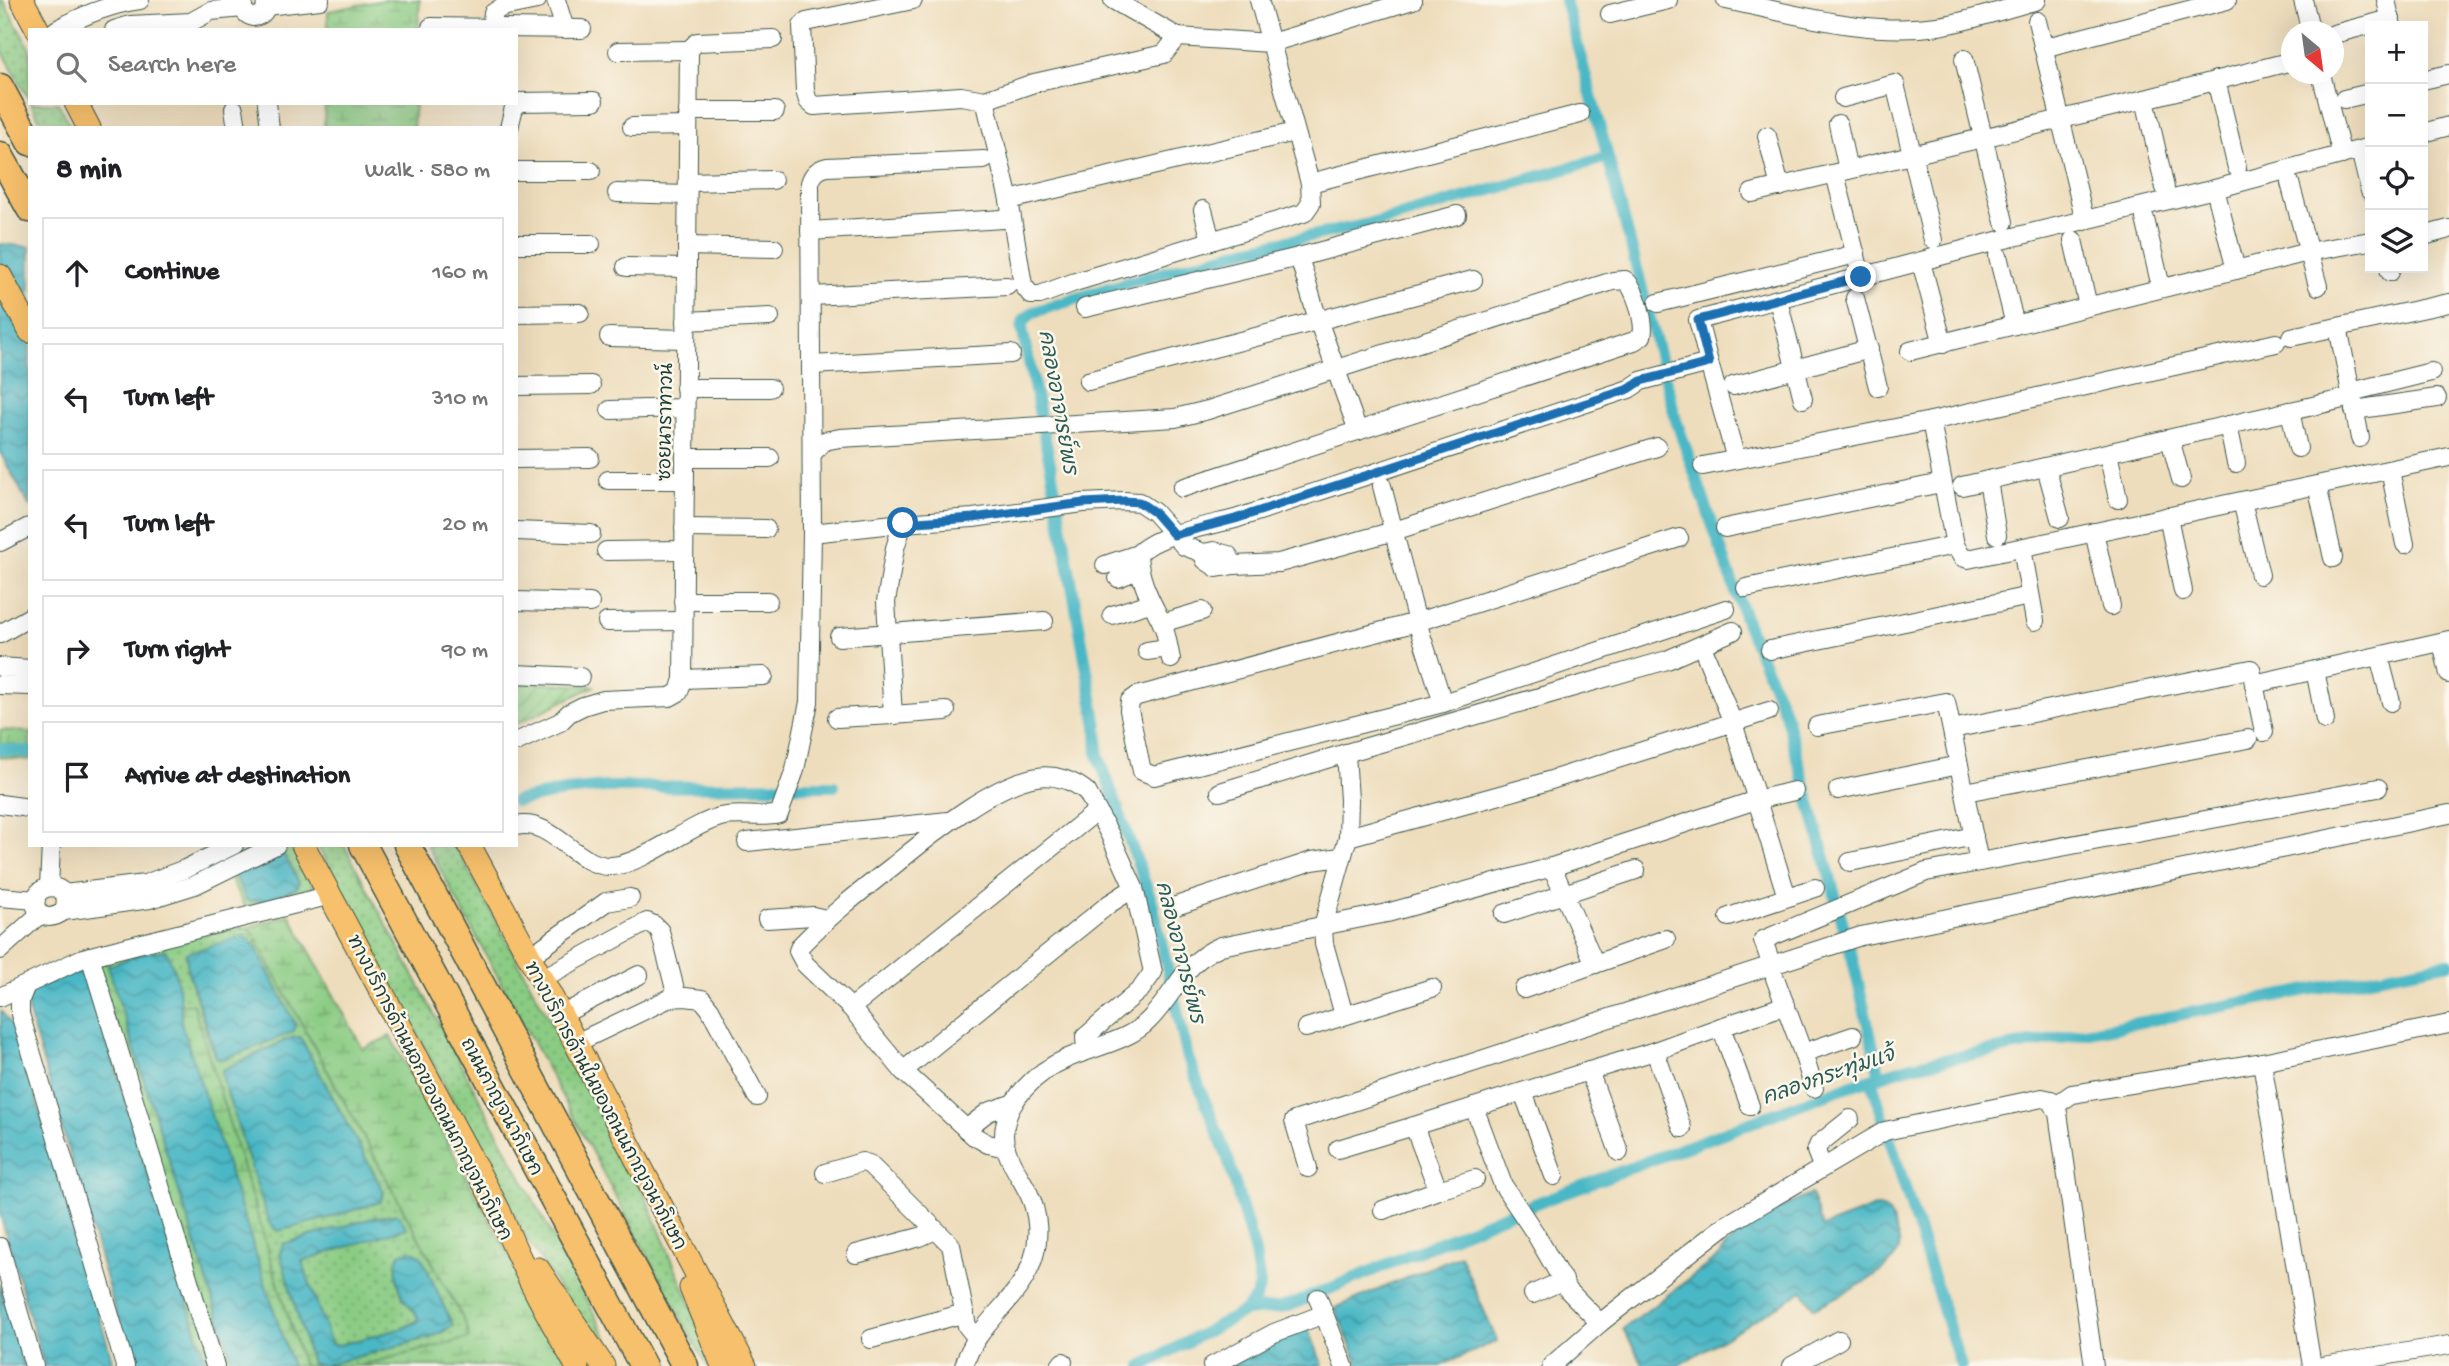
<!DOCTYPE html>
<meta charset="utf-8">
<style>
:root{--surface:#fff;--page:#f6f6f6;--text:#202124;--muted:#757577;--line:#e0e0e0}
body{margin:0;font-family:"Gochi Hand","Playpen Sans Thai",sans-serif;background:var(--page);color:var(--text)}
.controls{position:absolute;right:21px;top:21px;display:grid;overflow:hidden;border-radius:0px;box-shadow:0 7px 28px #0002}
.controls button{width:63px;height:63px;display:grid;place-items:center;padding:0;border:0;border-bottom:2px solid var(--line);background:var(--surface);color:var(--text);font:35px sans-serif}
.compass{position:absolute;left:2281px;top:21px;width:63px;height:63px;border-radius:50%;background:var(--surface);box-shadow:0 7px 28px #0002;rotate:151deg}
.stop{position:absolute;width:21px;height:21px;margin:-16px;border:5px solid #1f6fb2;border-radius:50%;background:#fff}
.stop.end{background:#1f6fb2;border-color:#fff;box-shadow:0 2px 7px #0008}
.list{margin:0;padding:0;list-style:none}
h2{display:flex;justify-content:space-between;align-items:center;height:91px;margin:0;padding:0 28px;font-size:30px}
h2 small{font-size:23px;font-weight:400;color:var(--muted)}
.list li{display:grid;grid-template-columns:46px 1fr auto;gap:21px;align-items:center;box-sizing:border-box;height:112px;margin:0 14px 14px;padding:0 14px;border:2px solid var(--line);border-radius:0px}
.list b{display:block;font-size:26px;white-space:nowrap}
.list em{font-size:23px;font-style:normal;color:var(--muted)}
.icon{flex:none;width:38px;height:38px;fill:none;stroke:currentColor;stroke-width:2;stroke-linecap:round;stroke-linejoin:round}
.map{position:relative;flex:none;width:2449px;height:1366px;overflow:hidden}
.search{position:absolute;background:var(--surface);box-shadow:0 7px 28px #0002;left:28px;top:28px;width:490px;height:77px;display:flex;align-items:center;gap:18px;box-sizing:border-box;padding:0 24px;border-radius:0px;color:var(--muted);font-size:26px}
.panel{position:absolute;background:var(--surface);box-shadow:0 7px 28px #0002;left:28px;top:126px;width:490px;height:721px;border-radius:0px}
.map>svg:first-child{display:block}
.grass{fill:url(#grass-dots);stroke:#55845c;stroke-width:2;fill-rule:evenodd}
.wetland{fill:url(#wetland-marsh);stroke:#55845c;stroke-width:2}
.garden{fill:url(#garden-furrows);stroke:#55845c;stroke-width:2}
.water{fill:url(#water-waves);stroke:#347a7c;stroke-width:2}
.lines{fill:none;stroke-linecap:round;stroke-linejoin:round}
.canal{stroke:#4ab7c5;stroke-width:12}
.minor-casing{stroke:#3e5548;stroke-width:20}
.major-casing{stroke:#3e5548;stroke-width:25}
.highway-casing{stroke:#3e5548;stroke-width:29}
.minor{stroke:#fff;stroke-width:18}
.major{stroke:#f7c06c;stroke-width:23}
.highway{stroke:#f7c06c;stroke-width:26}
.route{stroke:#1f6fb2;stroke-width:9}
.labels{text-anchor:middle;stroke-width:5;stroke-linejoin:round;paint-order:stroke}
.street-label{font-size:19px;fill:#1f3d34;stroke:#fbf7ec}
.water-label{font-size:21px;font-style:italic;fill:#2a5c58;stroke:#fbf7ec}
</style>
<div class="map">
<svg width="2449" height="1366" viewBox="0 0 2449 1366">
<defs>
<pattern id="grass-dots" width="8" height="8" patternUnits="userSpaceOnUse" patternTransform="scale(1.75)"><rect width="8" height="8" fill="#8bcc84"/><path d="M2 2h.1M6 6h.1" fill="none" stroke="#71a76d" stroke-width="1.8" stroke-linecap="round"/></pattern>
<pattern id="wetland-marsh" width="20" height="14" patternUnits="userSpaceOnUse" patternTransform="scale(1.75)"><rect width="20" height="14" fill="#8bcc84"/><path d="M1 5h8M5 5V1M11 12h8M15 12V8" fill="none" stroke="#71a76d"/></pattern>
<pattern id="garden-furrows" width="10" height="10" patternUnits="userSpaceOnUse" patternTransform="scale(1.75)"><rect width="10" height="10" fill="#8bcc84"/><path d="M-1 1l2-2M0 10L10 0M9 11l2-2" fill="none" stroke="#71a76d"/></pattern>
<pattern id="water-waves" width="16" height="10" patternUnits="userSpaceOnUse" patternTransform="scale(1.75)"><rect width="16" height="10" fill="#4ab7c5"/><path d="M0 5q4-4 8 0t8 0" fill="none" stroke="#3d96a1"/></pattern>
</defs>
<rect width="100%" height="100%" fill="#fbf7ec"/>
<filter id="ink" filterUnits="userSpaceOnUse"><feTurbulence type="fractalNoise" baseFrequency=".0143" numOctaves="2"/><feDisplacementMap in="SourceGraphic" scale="14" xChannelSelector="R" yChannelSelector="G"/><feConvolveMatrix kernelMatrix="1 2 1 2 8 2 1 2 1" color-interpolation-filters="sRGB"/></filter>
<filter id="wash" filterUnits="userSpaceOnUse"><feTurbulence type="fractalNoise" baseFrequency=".00686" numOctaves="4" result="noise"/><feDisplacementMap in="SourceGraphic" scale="28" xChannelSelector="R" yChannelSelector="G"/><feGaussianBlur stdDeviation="1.57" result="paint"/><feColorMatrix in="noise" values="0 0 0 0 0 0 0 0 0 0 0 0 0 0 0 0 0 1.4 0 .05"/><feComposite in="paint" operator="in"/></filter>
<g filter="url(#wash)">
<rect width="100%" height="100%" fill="#eeddbc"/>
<g class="grass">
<polygon points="0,0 3,0 30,50 30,102 0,46"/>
<polygon points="31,103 58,103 72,128 44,128"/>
<polygon points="212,845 292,845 315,888 281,900 245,907"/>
<polygon points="317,845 344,845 622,1366 608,1366 522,1231"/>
<polygon points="427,845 455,845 647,1200 687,1296 720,1366 707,1366"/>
<path d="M249 927 466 1324 469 1339 359 1366H322L432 1337 448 1329 403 1296 419 1319 404 1328 339 1345 331 1344 302 1261 398 1214 373 1218 283 1244 280 1253 311 1363 317 1366H303L193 1005H181L174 967 147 952 108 966 107 962 109 956 229 928ZM186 954 284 1004 295 1023 293 1032 212 1049 188 971ZM300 1037 384 1192 380 1202 277 1231 269 1223 223 1080V1070L291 1038Z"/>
</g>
<g class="wetland">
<polygon points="383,0 420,0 418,30 328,30 328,11"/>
<polygon points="325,103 415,103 413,128 324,128"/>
<polygon points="0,730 30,732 30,760 0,757"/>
<polygon points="290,915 363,1049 390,1036 569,1366 359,1366 469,1338 466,1324 249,927"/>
<polygon points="107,962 234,1366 207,1366 85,969"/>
<polygon points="193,1004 303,1366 292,1366 180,1022 181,1005"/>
</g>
<polygon class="garden" points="516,682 595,686 516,724"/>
<g class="water">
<polygon points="0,244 30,247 30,507 0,452"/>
<polygon points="277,851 286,858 299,882 297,888 264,901 247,901 233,872"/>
<polygon points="245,936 255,946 295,1023 293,1032 227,1058 217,1059 188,971 186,953"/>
<path d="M166 951C177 973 182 997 181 1022L292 1366H234L108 966 147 952Z"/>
<polygon points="85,969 101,1022 207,1366 131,1366 25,1000 31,990"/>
<polygon points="1,1011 16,1030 114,1366 44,1366 0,1214"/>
<polygon points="300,1037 384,1192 380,1202 328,1218 278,1231 269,1223 223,1080 222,1070 291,1038"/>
<path d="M1811 1194 1823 1227 1875 1207C1887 1207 1890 1212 1893 1223 1896 1232 1903 1245 1897 1254 1883 1277 1838 1296 1814 1308L1803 1291 1677 1366H1644L1623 1329 1719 1256C1735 1227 1782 1208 1811 1194Z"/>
<path d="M398 1214 407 1228 302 1261 331 1344 339 1345 404 1328 419 1320C415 1310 406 1304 402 1295 397 1282 394 1266 400 1254 409 1250 416 1249 422 1258L453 1326 432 1337 322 1366 311 1363 280 1253 283 1244 373 1218Z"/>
<polygon points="1460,1255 1497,1341 1440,1366 1359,1366 1335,1308"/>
<polygon points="0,1285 24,1366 0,1366"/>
<polygon points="1308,1327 1323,1366 1227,1366"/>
</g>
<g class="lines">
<g class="canal">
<polyline points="1608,157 1676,420 1748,627 1785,713 1852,957 1880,1076"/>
<polyline points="0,749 30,752"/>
<polyline points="516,801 565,791 605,787 834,786"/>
<polyline points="1871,1079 1961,1366"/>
<polyline points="1245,1311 1280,1308 1291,1305 1497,1218 1843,1088 1912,1066 2449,963"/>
<polyline points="1142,1366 1245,1311 1255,1299 1260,1286 1255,1253 1228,1159 1188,1058 1152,902 1098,755 1097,726 1051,468 1022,328 1024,320 1034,312 1129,282 1249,249 1378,222 1608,157 1565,0"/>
</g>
</g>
</g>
<g filter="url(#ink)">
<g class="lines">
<g class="minor-casing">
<g id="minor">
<path d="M244 0C241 9 245 15 253 17 264 16 267 10 265 0"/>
<polyline points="556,0 565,29"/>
<polyline points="913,0 806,22 802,26 805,91 808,101 814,106 961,96 985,100 1034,83 1164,54 1178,37"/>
<polyline points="1113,0 1178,37 1271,43 1413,0"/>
<path d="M1726 0C1795 14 1866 36 1938 26 1972 21 2005 9 2037 0"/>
<polyline points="2303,0 2311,32"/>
<polyline points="2386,0 2392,26"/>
<polyline points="266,6 320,0"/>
<polyline points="1610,14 1668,0"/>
<polyline points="2037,21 2085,221"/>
<polyline points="431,27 582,29"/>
<polyline points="491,28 493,13 502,7 537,0"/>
<path d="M56 30C83 15 110 4 140 0"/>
<polyline points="114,30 130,25 191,22 211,11 243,8"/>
<polyline points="2334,34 2391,19"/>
<polyline points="2043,48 2227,0"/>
<polyline points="618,51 689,50"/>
<polyline points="1964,59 2004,222"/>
<polyline points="2321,74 2342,155"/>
<polyline points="2216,80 2237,168"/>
<polyline points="2423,80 2449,74"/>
<polyline points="1843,98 1895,84 1933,240"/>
<polyline points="2145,99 2165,188"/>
<polyline points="2344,99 2370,93"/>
<polyline points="985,100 1009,200 1023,285 1031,295 1040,295 1075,282 1304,213 1311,203 1310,183 1259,0"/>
<polyline points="516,102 594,101"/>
<polyline points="267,103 270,128"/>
<polyline points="234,109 237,128"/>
<polyline points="688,111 775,111"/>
<polyline points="1838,124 1848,170"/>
<polyline points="632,127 688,126"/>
<polyline points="509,128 515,103"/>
<polyline points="2423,133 2449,126"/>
<polyline points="1767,136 1780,187"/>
<polyline points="2360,150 2370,191"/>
<polyline points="516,171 591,171"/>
<polyline points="1835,174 1858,264"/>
<polyline points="688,182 773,180"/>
<polyline points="1310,183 1580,114"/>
<polyline points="2290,183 2318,286"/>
<polyline points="2215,189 2236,270"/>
<polyline points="617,193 687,195"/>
<polyline points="1752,193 2145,99 2292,61"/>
<polyline points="1009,200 1295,132"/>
<polyline points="1203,210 1211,241"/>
<polyline points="2145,219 2161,287"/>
<polyline points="810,231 1003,219"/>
<polyline points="2423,236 2449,229"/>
<polyline points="2073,240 2088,306"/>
<polyline points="516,244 591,244"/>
<polyline points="687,246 774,248"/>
<polyline points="1998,256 2015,325"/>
<polyline points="1299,257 1318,320 1358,431"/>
<polyline points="1921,262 1943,344"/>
<polyline points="626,267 687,268"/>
<polyline points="2389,268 2390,272"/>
<polyline points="811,296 1007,286"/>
<polyline points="1855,298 1878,387"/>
<polyline points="1778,300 1803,399"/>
<polyline points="1658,303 1856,254"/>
<polyline points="1085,308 1299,257 1457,215"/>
<polyline points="516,314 580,313"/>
<polyline points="686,321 770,317"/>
<polyline points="2338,327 2360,438"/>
<polyline points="609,337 686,339"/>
<polyline points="2291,337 2449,303"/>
<polyline points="1910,351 2308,252 2370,241"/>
<polyline points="1709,363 1736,459"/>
<polyline points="811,365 1011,354"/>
<polyline points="1088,381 1473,280"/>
<polyline points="516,386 591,385"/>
<polyline points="1733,386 1869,349"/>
<polyline points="685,388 770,388"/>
<polyline points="2351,392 2431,372"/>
<polyline points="610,410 685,408"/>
<polyline points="2354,410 2437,398"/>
<polyline points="2290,411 2298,448"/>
<polyline points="1931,421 1955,545 1962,557 1968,559 2449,457"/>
<polyline points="2228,425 2236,463"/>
<polyline points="2170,439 2181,479"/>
<polyline points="2108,453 2118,499"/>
<path d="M812 454 824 441 840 438 1175 418 1208 410 1613 281 1625 280C1635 286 1646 324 1642 336L1634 341 1182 488"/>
<polyline points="685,458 770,458"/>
<polyline points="516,459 590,458"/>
<polyline points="1703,466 1931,421 2276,343"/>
<polyline points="2046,467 2060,518"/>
<polyline points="2390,470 2405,544"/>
<polyline points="608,480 684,480"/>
<polyline points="1988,480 1997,535"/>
<polyline points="2317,485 2333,558"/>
<polyline points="1382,486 1417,622 1443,703"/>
<polyline points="1962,486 2352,397"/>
<polyline points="2242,501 2260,575"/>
<polyline points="2168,516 2183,591"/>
<polyline points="903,523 895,548 886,602 893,715 946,711"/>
<polyline points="684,528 766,529"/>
<polyline points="1725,528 1941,483"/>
<polyline points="516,531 591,534"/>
<polyline points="2094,532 2111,606"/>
<path d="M812 533 810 183C813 173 818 169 827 167L984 160"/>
<polyline points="1679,538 1417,622 1137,696 1130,701 1129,710 1142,771 1154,776 1443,703 1726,609"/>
<polyline points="0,542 29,527"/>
<polyline points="2022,548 2035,621"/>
<polyline points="606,551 684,550"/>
<polyline points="1203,553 1205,560 1217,568 1234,565 1279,563 1394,531 1657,447"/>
<polyline points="1105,565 1138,554"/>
<polyline points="1118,578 1138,570"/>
<polyline points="1746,588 1955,545"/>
<polyline points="516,601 590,603"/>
<polyline points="683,601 768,601"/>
<polyline points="1112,615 1150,603"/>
<polyline points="607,622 683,621"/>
<polyline points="1162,623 1202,611"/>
<polyline points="0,634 30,617"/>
<polyline points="839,637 1044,621"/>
<polyline points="2442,642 2449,674"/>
<polyline points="1702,646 1733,723 1787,897"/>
<polyline points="1770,650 2030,596"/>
<polyline points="1147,651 1168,648"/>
<polyline points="2379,656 2391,702"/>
<path d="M1171 659C1168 647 1167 632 1161 621 1150 599 1139 580 1138 554 1157 534 1208 526 1235 519L1629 389 1641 381 1709 363 1698 320 1997 241 2215 189 2370 147"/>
<polyline points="0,667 30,669"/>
<polyline points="2315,670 2325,720"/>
<polyline points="516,674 580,677"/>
<polyline points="683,679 764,676"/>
<polyline points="2254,684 2449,640"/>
<polyline points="0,685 30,686"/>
<polyline points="837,718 893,715"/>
<polyline points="1817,726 1946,702 1979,862"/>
<polyline points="1952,729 2251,669 2264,732"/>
<polyline points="516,742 560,722 569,713 583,706 603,700 670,697 679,692 683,679 689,50 697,42 773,39"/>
<polyline points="1838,790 1959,765"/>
<polyline points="1220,792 1346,753 1667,660 1733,631"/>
<polyline points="1965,792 2248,739"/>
<polyline points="0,804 30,808"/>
<path d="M516 826C552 817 576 868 612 866 646 863 687 826 720 817 739 812 760 819 779 814L795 770 809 702 812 533 903 523 973 518 1083 503 1124 501 1139 502 1154 512 1184 546 1203 553 1214 551 1228 555 1234 565"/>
<polyline points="1348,837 1529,787 1769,711"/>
<polyline points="747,842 948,821"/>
<polyline points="1850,862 1974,836"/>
<polyline points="49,887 51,845"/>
<polyline points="64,894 145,884 185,869 234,845"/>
<polyline points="0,897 36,900"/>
<polyline points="1176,906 1312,861 1341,857"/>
<path d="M64 911C75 878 29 882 36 907 41 921 55 918 64 911L150 899 195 885 276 845"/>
<polyline points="1504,914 1636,870"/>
<polyline points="1729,917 1815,888"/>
<polyline points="767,919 813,916 826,919"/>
<polyline points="0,950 40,914"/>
<polyline points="90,956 215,1366"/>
<polyline points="529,957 606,902 630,898"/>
<polyline points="1595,964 1552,867 1756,800 1794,791"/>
<polyline points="1772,966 1763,940 1926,872 2378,788"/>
<polyline points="1775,978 1803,1053"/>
<polyline points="541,979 647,922 654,925 660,931 677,997"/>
<polyline points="26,985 20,1000 20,1014 125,1366"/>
<polyline points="1524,989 1666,939"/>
<polyline points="0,997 83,958 331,895"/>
<polyline points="851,1008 1097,811"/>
<polyline points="561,1015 639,975"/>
<polyline points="1344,1015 1324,944 1323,926 1348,837 1349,800 1346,753"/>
<polyline points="1306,1028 1432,988"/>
<polyline points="576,1043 670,998 685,997 702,999 710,1009 757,1097"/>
<polyline points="2262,1062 2312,1366"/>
<polyline points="903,1071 1109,904 1134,888"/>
<polyline points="1814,1088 1803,1053 1853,1036"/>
<polyline points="1523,1092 1554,1176"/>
<polyline points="2056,1105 2072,1094 2079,1093 2262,1062 2449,1024"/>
<polyline points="1750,1106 1721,1027 1786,1005"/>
<polyline points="1474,1107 1503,1185 1535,1233 1568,1290 1600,1323"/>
<polyline points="1682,1128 1655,1051 1721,1027"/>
<polyline points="966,1129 988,1112 1014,1103"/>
<path d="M1006 1148 988 1144 974 1136 903 1071 851 1008 805 964 798 951 800 946C829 916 861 891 893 866 930 836 990 785 1037 777 1055 774 1074 781 1087 792L1110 835 1134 888 1153 972 1141 989 1085 1037 1086 1051"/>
<polyline points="1338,1149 1414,1126"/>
<polyline points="1619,1152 1589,1071 1655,1051"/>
<polyline points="1822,1166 1816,1151 1819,1144 1850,1119"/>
<polyline points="1308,1168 1294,1121 1861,936 2449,814"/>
<polyline points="825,1173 862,1162 869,1164 951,1245 967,1326 976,1337"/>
<polyline points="1475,1179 1438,1190 1414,1126 1589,1071"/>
<polyline points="1383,1210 1438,1190"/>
<polyline points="0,1247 34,1366"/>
<polyline points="856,1254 920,1237 935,1230"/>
<polyline points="1533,1294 1564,1280"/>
<polyline points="1318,1298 1344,1366"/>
<polyline points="871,1339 965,1313"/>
<path d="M964 1366C976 1322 1022 1300 1034 1256 1040 1236 1038 1213 1029 1194 1020 1175 1005 1158 1004 1136 1004 1101 1037 1071 1068 1058 1093 1047 1129 1041 1149 1020 1176 993 1183 962 1221 946L1387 913 1552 867"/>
<polyline points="1060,1366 1063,1362"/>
<polyline points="1212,1366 1274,1333 1324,1314"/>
<polyline points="1551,1366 1600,1323 1723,1227 1885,1131 2042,1098 2051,1100 2058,1113 2094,1366"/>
<polyline points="1792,1366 1839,1340"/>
<polyline points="2323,1366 2449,1345"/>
</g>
</g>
<g class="major-casing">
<g id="major">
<polyline points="22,0 38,30"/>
<polyline points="76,103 89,128"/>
<polyline points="0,276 30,331"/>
<path d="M303 845 499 1211C520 1265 548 1316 577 1366"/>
<polyline points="469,845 561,1015 745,1366"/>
<polyline points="538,1269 603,1366"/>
<polyline points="691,1288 723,1366"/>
</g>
</g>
<g class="highway-casing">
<g id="highway">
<polyline points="0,87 30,142"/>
<polyline points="0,155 30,209"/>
<polyline points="363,845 643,1366"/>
<polyline points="407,845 685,1366"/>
</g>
</g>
<use href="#minor" class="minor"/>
<use href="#major" class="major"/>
<use href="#highway" class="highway"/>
</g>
</g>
<g class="lines" filter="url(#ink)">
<polyline class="route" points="903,523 973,518 1083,503 1124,501 1139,502 1154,512 1174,535 1235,519 1629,389 1641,381 1709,363 1698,320 1861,277"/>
</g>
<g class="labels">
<g class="street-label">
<text transform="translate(664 422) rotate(-89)" y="7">ซอยนาราทาวน์</text>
<text transform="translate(431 1087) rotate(63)" y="7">ทางบริการด้านนอกของถนนกาญจนาภิเษก</text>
<text transform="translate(607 1105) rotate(62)" y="7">ทางบริการด้านในของถนนกาญจนาภิเษก</text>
<text transform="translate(503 1106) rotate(62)" y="7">ถนนกาญจนาภิเษก</text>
</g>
<g class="water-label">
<text transform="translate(1059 402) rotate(80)" y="7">คลองอาจารย์พร</text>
<text transform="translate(1181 952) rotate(76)" y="7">คลองอาจารย์พร</text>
<text transform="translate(1828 1075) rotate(-19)" y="7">คลองกระทุ่มแจ้</text>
</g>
</g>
</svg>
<div class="controls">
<button>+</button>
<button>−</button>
<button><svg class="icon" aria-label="locate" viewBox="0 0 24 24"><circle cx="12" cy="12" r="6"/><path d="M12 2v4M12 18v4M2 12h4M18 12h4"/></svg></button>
<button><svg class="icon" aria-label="layers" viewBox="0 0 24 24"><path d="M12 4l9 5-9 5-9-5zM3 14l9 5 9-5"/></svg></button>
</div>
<svg class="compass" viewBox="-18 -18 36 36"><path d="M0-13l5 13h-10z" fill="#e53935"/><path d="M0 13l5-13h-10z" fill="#757577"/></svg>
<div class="stop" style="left:903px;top:523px"></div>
<div class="stop end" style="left:1861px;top:277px"></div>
<div class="search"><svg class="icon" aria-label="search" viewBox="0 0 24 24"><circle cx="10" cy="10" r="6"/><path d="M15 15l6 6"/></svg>Search here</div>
<section class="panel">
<h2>8 min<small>Walk · 580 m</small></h2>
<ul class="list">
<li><svg class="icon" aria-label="ahead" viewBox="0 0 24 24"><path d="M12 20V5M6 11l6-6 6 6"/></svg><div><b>Continue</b></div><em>160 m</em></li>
<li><svg class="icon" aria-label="left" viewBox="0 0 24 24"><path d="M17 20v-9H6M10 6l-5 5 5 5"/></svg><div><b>Turn left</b></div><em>310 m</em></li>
<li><svg class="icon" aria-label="left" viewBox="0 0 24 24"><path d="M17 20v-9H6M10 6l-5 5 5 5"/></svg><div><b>Turn left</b></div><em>20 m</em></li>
<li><svg class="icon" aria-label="right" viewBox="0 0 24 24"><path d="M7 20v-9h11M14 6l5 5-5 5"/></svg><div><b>Turn right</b></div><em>90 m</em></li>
<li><svg class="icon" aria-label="arrive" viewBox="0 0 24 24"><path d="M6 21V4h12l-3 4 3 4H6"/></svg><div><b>Arrive at destination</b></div></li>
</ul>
</section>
</div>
